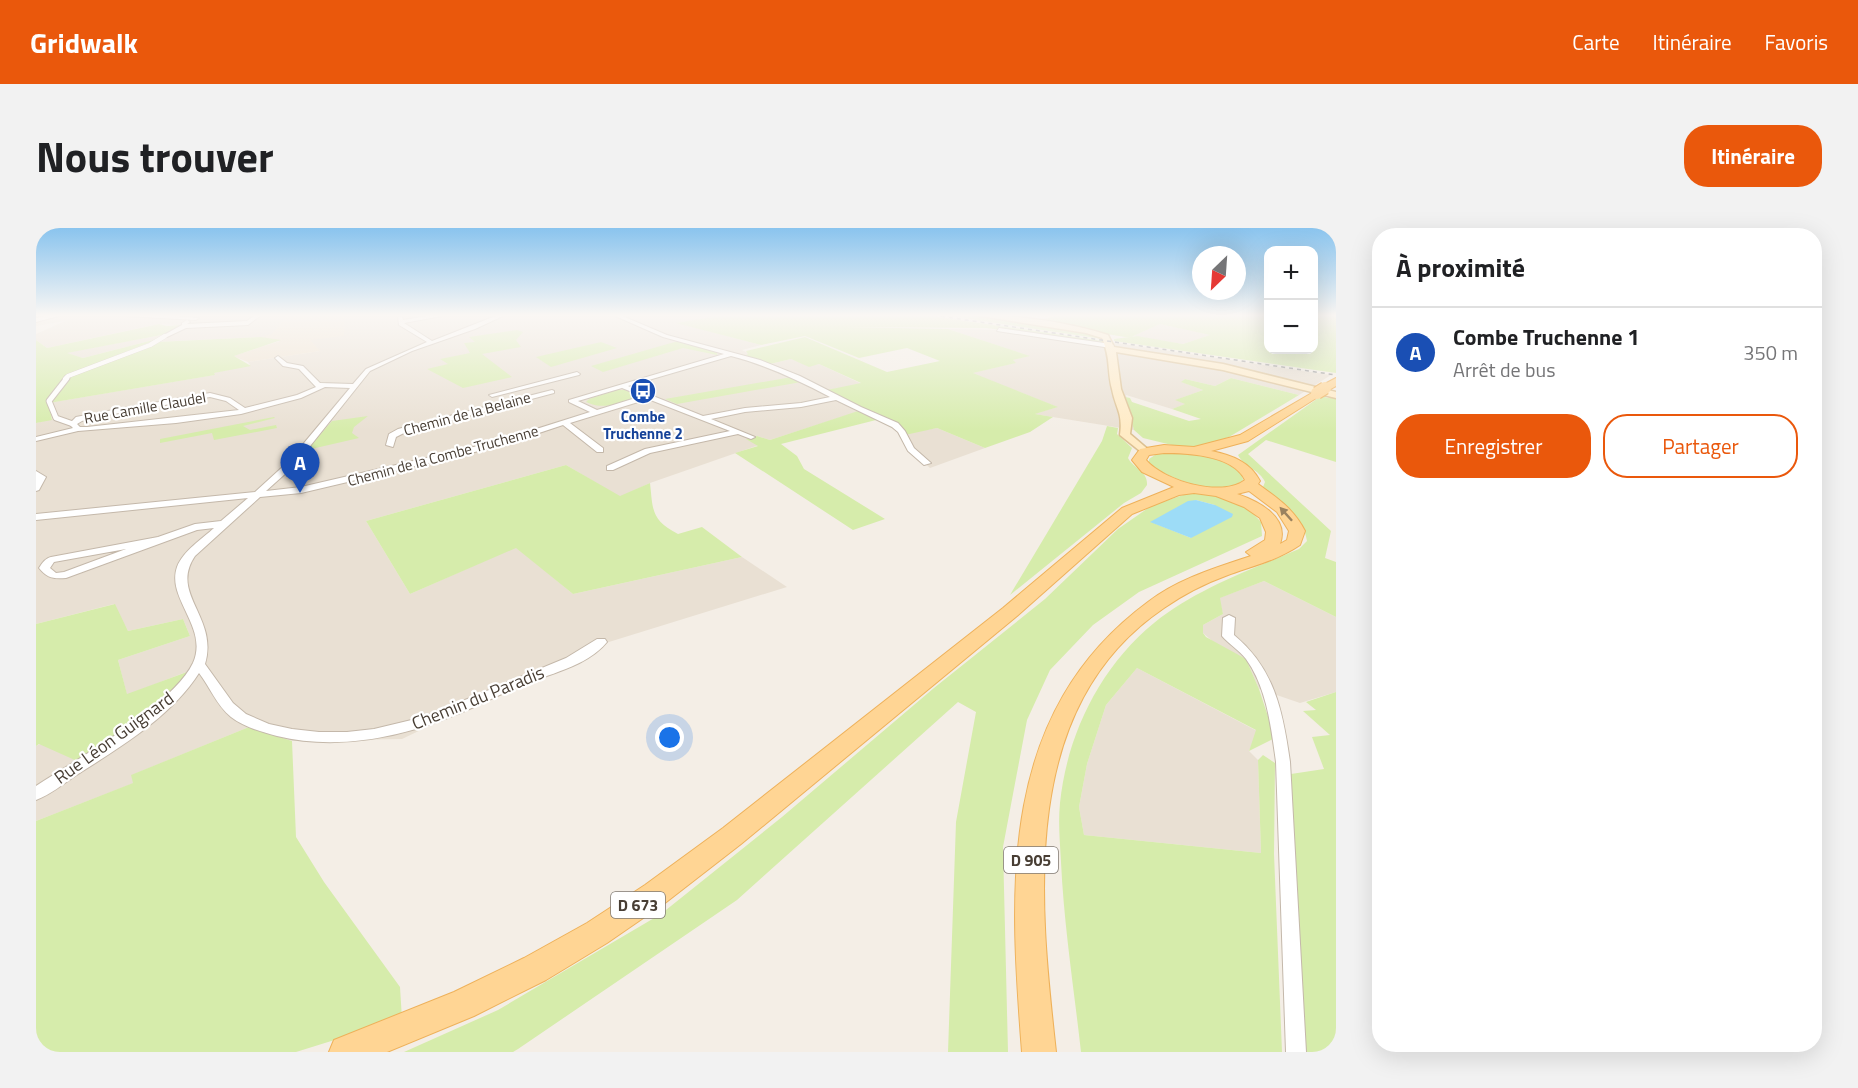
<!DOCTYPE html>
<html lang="fr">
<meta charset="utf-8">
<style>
:root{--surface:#fff;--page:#f2f2f2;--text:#202124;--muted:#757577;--line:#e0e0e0;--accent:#ea580c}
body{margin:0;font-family:"Titillium Web",sans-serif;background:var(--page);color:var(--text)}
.controls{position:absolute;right:18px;top:18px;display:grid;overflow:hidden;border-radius:12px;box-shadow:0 6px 24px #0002}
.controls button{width:54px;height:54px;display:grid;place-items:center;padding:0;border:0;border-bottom:2px solid var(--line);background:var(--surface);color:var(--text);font:30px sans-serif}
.compass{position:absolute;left:1156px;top:18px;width:54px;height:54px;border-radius:50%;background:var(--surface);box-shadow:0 6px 24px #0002;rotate:205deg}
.you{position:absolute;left:634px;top:510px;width:21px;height:21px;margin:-15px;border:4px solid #fff;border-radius:50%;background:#1a73e8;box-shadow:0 0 0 9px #1a73e833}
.badge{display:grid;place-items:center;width:39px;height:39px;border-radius:50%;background:var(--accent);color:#fff;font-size:20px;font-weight:700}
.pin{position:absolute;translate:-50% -50px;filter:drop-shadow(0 2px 3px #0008)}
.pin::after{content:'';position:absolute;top:32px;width:21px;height:18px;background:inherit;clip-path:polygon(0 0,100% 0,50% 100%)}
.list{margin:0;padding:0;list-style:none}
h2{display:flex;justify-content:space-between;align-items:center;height:78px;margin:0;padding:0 24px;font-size:26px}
h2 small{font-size:20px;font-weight:400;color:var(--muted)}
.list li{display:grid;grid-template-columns:39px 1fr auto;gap:18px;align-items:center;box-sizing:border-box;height:90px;padding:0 24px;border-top:2px solid var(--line)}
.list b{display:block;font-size:22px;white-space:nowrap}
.list p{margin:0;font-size:20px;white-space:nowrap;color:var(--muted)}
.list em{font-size:20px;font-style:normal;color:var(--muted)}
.actions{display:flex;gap:12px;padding:18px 24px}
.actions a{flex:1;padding:14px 0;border:2px solid var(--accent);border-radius:24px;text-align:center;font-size:21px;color:var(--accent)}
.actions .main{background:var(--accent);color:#fff}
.map{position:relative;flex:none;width:1300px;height:824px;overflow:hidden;border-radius:24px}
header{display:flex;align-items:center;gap:36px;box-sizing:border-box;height:84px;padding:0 30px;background:var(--accent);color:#fff}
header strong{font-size:28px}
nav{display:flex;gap:33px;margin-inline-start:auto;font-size:21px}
.intro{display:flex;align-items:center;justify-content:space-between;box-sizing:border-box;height:144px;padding:0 36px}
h1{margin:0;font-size:42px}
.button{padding:15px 27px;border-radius:24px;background:var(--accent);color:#fff;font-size:21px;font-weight:700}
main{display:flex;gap:36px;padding:0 36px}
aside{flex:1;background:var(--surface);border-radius:24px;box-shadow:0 6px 24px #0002}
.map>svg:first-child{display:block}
.residential{fill:#e9e0d3}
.education{fill:#efe2ce}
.green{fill:#d6ecab;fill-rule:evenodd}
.water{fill:#9ddcf7}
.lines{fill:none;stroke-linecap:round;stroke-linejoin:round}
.pedestrian-far1-casing{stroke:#c4b8aa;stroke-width:5}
.pedestrian-casing{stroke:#c4b8aa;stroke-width:7}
.minor-casing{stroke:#c4b8aa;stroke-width:2}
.secondary-casing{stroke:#dcc193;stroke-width:3}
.primary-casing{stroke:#eeb15a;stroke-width:2}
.pedestrian-far1{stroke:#fff;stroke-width:4.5}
.pedestrian{stroke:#fff;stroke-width:5}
.minor{fill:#fff;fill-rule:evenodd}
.secondary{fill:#ffebc5;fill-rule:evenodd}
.primary{fill:#ffd594;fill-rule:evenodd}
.rail{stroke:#969696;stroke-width:1.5;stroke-dasharray:4 4;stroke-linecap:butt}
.primary-bridge-casing{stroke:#eeb15a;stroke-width:14;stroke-linecap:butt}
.primary-bridge{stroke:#ffd594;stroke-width:12}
.oneway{fill:#9a825f}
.labels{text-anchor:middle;stroke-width:4.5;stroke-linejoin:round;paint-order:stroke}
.far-street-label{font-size:15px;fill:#483e34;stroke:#fff}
.far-transit-label{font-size:15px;font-weight:bold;fill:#164399;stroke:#fff}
.shield{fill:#fff;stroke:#7f7871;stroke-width:1.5}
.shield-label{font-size:16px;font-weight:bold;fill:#483e34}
.street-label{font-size:18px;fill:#483e34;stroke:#fff}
</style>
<header>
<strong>Gridwalk</strong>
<nav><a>Carte</a><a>Itinéraire</a><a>Favoris</a></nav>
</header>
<div class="intro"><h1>Nous trouver</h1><a class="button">Itinéraire</a></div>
<main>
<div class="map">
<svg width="1300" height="824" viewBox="0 0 1300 824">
<rect width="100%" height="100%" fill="#f4eee6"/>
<g class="residential">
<polygon points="0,87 673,87 677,89 642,95 725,117 706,122 734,136 755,131 773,138 783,136 826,156 792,163 827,182 734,212 721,208 711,211 723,217 614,255 584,269 530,237 330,293 374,366 480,319 537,366 706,329 751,359 560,418 366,511 256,513 213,499 96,547 98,555 0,593 0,518 150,444 91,467 82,432 154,408 147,391 92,403 78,376 0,396 0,195 16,191 12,175 178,147 177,145 214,137 212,134 284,123 225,109 117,114 121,111 47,130 29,125 131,106 143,97 122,96 11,120 0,112 0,106 29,93 0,98"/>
<polygon points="1124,96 1175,107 1147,116 1097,108"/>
<polygon points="912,101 963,102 1066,116 1066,113 1295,147 1263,167 1195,150 1179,158 1149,151 1146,154 1167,162 1140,172 1150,176 1136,181 1090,167 1098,202 998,186 1021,179 936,145 979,135 976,132 993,128"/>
<polygon points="901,200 949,220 894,240 869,217 864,206"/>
<polygon points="1228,353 1300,389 1300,464 1264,475 1223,461 1210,431 1181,417 1167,405 1167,397 1187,386 1183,370"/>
<polygon points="1101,440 1221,503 1213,523 1222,532 1225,625 1048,607 1043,579 1051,536 1070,477"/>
</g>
<polygon class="education" points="309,87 308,108 274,112 284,123 212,134 197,128 244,113 225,109 236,106 251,88"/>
<g class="green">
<polygon points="673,87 889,87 1066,113 1066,116 951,100 810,99 912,101 994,128 977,132 980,135 937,145 1022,179 999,186 1017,189 994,204 949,220 901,200 869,207 791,162 825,155 783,136 773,139 755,131 734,136 709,128 712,126 710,123 769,109 851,144 904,133 871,120 823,130 769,108 725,117 640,95 676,89"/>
<polygon points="907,87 935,87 1059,107 1067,111"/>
<polygon points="1023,87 1232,87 1232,122 1278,122 1278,87 1300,87 1300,145 1078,113 1078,111 1101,108 1147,116 1174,107 1124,96 1095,109 1089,109 997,94"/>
<polygon points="123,96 131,98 144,97 131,106 31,125 47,130 125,110 43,142 120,114 225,109 245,112 198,128 215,138 178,145 179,147 13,175 16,192 0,195 0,112 11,120"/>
<polygon points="481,102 487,104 480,112 485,119 446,126 476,149 427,160 391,141 412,136 404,131 434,125 428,115 439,114 433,109"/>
<polygon points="642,113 681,124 681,127 647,120 567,144 555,138"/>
<polygon points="565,114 581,120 515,139 500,129"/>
<polygon points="756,149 765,154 641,176 629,171"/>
<polygon points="1195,150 1263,167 1193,209 1166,218 1140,218 1107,210 1098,202 1089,169 1094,170 1096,174 1153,193 1165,191 1136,181 1149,176 1139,172 1167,162 1145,154 1149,151 1179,158"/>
<path d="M580 162H589L600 167 598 170C580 176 567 182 550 174L553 171Z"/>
<path d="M1296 167 1300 169V234L1230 212 1212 226 1295 303 1289 330 1300 334V389L1228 353 1184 370 1187 386 1167 397V405L1170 409 1210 431 1223 461 1239 510 1213 523 1220 502 1101 440 1070 477 1051 536 1043 579 1048 607 1225 625 1222 532 1227 527 1239 535 1238 626 1246 824H1045C1038 761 1028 698 1025 634 1024 615 1022 595 1024 575 1031 507 1064 439 1118 395 1160 361 1214 342 1263 321L1271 313C1266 282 1244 280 1227 259L1229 254C1224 242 1208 239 1202 227L1285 168 1292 170Z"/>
<polygon points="822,183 844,191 745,216 761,228 768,241 849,291 817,302 699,225 722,218 710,211 721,208 734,212"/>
<polygon points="332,188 318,199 316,205 323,210 271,222 296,193"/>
<polygon points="238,189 239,190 207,198 214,202 240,197 241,200 178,212 176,205 124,215 124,211"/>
<path d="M1071 198 1082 200 1081 206 1096 220 1092 230C1098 241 1112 243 1111 257L1105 265 1088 275 974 367 1066 213Z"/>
<path d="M1139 224C1163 227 1189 229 1206 247L1207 252C1184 271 1134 251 1113 236V231L1122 225Z"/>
<path d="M530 237 584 268 614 255C617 282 615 292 642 306L666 299 706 329 537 366 480 320 374 366 330 293Z"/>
<path d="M1168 264 1210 278 1225 294 1226 308 1103 364 1057 397 1014 442 991 492 967 619 972 824H912L920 594 940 484 922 474 701 672 482 821 477 824H368L462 782 625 686 746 589 898 460 1009 371 1082 301 1115 278 1153 265ZM1160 272 1179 277 1155 310 1115 294Z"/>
<path d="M79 376 92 403 147 391 154 408 82 432 91 466 151 444C128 483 78 507 41 533L3 516 0 518V396Z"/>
<polygon points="1300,464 1300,824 1268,824 1255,546 1288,541 1276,509 1294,507 1267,483 1280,482 1270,474"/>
<polygon points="213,499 256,513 260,609 288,654 364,759 366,791 260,824 0,824 0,593 97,555 95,547"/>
</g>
<polygon class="water" points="1160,272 1179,277 1197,286 1196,289 1155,310 1114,294 1152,273"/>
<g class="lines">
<g class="pedestrian-far1-casing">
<polyline id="pedestrian-far1" points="29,151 32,148 114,117 129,108"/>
</g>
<g class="pedestrian-casing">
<polyline id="pedestrian" points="31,150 13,173 20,190 37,196"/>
</g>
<g class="minor-casing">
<g id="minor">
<polygon points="15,87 26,87 0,94 0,90"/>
<polygon points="72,87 128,87 163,90 160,92"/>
<polygon points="219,87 225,87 212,97 150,100 131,109 126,108 146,97 146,95 151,92 154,94 151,96 211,93"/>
<path d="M397 87H411L368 95 396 113 462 87H469L439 101 376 123 334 143 259 237 230 263 265 259 459 214 554 184 533 174V172L688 126 627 109 577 87H584L631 107 724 132 764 148 825 179 862 195 869 203 878 220 895 235 888 237 872 223 862 204 856 199 800 172 765 179 709 184 675 191 719 209 715 211 702 206 614 225 577 242H571V238L609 221 694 203 612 171 534 195 567 220V224H561L527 197 464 218 265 265 224 269 159 328C133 366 183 389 169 436L197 475 210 486 233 496 256 501 283 504H311L338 501 388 489 530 430 561 411H569L571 414C551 439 511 446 482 459 462 467 444 477 424 485 368 509 302 523 241 508 226 504 208 499 195 489 181 478 174 459 163 445 135 489 83 520 39 548 27 556 14 567 0 572V558C40 532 137 477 157 435 173 399 130 371 141 339 147 323 166 311 178 300L161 302 30 350C17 351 11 350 3 340 6 335 10 330 15 329L122 309 159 296 185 293 212 270 0 292V286L219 264 253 233 314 160 289 159 265 170 205 186 140 195 42 203 0 213V209L37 200 33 196 40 189 55 186 174 165 194 170 209 180 261 167 280 159 263 141 247 138 239 130 242 128 251 135 267 138 284 155 317 156 330 141 391 114 363 97 362 89H366L367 92ZM695 128C730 137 762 152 794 169L765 175 709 180 667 188 592 158ZM586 160 606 168 561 182 542 173ZM174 169 190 173 203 182 51 199H44L41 196 46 193 55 190ZM90 321 28 344 20 345 14 340 18 334Z"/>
<polygon points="963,100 1075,116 1078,118 1075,120 961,103"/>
<polygon points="541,144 544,146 543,147 456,169 453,167"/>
<polygon points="516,162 518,163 518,165 368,205 360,209 357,219 350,217 353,206 362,201"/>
<polygon points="0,243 10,249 3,262 0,263"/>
<path d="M1193 387 1199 390 1198 407C1239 441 1247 484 1254 534L1270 824H1250L1240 534C1235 499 1231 460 1210 431 1203 422 1193 416 1186 408L1187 390Z"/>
</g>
</g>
<g class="secondary-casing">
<path id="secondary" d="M939 87C980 87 1032 94 1072 107L1078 119 1187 136 1300 164V170L1187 142 1080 124 1085 161 1096 190 1094 206 1115 224 1109 227 1084 207C1087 184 1080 182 1076 161 1071 142 1075 131 1066 110L1050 105Z"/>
</g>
<g class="primary-casing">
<g id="primary">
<polygon points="1300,150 1300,158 1293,162 1285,162 1285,158"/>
<path d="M1281 162 1285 163V167L1212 213 1175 223C1196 227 1214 234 1224 253L1222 256C1241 270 1258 281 1269 303L1264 317C1242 332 1217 338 1192 347 1170 355 1148 366 1128 380 982 479 1003 671 1020 824H986C973 657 962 485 1112 374 1142 351 1179 340 1215 328L1210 324 1229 312 1230 304 1224 290 1208 279 1180 268 1158 265 1143 267 1096 286 981 388 705 616 629 675 571 715 510 752 438 788 351 824H293L298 812 418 764 488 730 551 695 609 657 687 600 967 380 1086 280 1138 259 1106 244 1096 232 1104 221 1128 217 1158 219 1204 207ZM1128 225C1152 225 1197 227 1209 252 1186 270 1128 253 1110 232L1113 227ZM1213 263 1241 284 1253 303 1251 312 1244 316C1254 289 1222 273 1201 266Z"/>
</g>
</g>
<use href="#pedestrian-far1" class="pedestrian-far1"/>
<use href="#pedestrian" class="pedestrian"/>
<use href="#minor" class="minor"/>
<use href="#secondary" class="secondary"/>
<use href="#primary" class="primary"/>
<polyline class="rail" points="897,87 1300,147"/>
<g class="primary-bridge-casing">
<polyline id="primary-bridge" points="1281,165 1289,160"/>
</g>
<use href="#primary-bridge" class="primary-bridge"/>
</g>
<defs><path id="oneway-solid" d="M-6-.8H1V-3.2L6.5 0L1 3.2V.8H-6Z" transform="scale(1.5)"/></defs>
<use class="oneway" href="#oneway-solid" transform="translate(1250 286) rotate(-132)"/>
<linearGradient id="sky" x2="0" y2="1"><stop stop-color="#8ac4ee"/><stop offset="0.43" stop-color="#faf7f4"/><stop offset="1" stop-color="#faf7f4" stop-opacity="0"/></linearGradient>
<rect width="1300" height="203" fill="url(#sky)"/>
<defs>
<g id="bus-disc" transform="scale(1.35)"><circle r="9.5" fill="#1a4fb4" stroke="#fff"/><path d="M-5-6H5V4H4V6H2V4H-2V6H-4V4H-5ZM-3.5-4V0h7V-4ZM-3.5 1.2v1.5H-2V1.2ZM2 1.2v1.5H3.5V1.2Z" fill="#fff"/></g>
</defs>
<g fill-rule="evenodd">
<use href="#bus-disc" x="607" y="163"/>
</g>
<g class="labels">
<g class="far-street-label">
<text transform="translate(109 180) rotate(-10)" y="5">Rue Camille Claudel</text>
<text transform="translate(431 186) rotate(-15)" y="5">Chemin de la Belaine</text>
<text transform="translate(407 228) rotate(-15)" y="5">Chemin de la Combe Truchenne</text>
</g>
<g class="far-transit-label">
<text x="607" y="194">Combe<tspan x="607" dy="17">Truchenne 2</tspan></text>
</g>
<g class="shield">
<rect x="968" y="619" width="54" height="26" rx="4.5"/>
<rect x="575" y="664" width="54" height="26" rx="4.5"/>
</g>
<g class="shield-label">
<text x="995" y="638">D 905</text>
<text x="602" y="683">D 673</text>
</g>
<g class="street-label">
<text transform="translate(442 470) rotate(-22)" y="6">Chemin du Paradis</text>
<text transform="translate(78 510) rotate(-36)" y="6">Rue Léon Guignard</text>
</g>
</g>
</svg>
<div class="controls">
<button>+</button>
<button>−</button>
</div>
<svg class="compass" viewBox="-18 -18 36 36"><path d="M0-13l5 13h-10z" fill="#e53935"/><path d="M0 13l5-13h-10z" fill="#757577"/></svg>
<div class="you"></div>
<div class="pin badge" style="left:264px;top:265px;background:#1a4fb4">A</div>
</div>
<aside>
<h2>À proximité<small></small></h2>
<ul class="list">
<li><span class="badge" style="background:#1a4fb4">A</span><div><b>Combe Truchenne 1</b><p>Arrêt de bus</p></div><em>350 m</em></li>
</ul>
<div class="actions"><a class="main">Enregistrer</a><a>Partager</a></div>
</aside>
</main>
